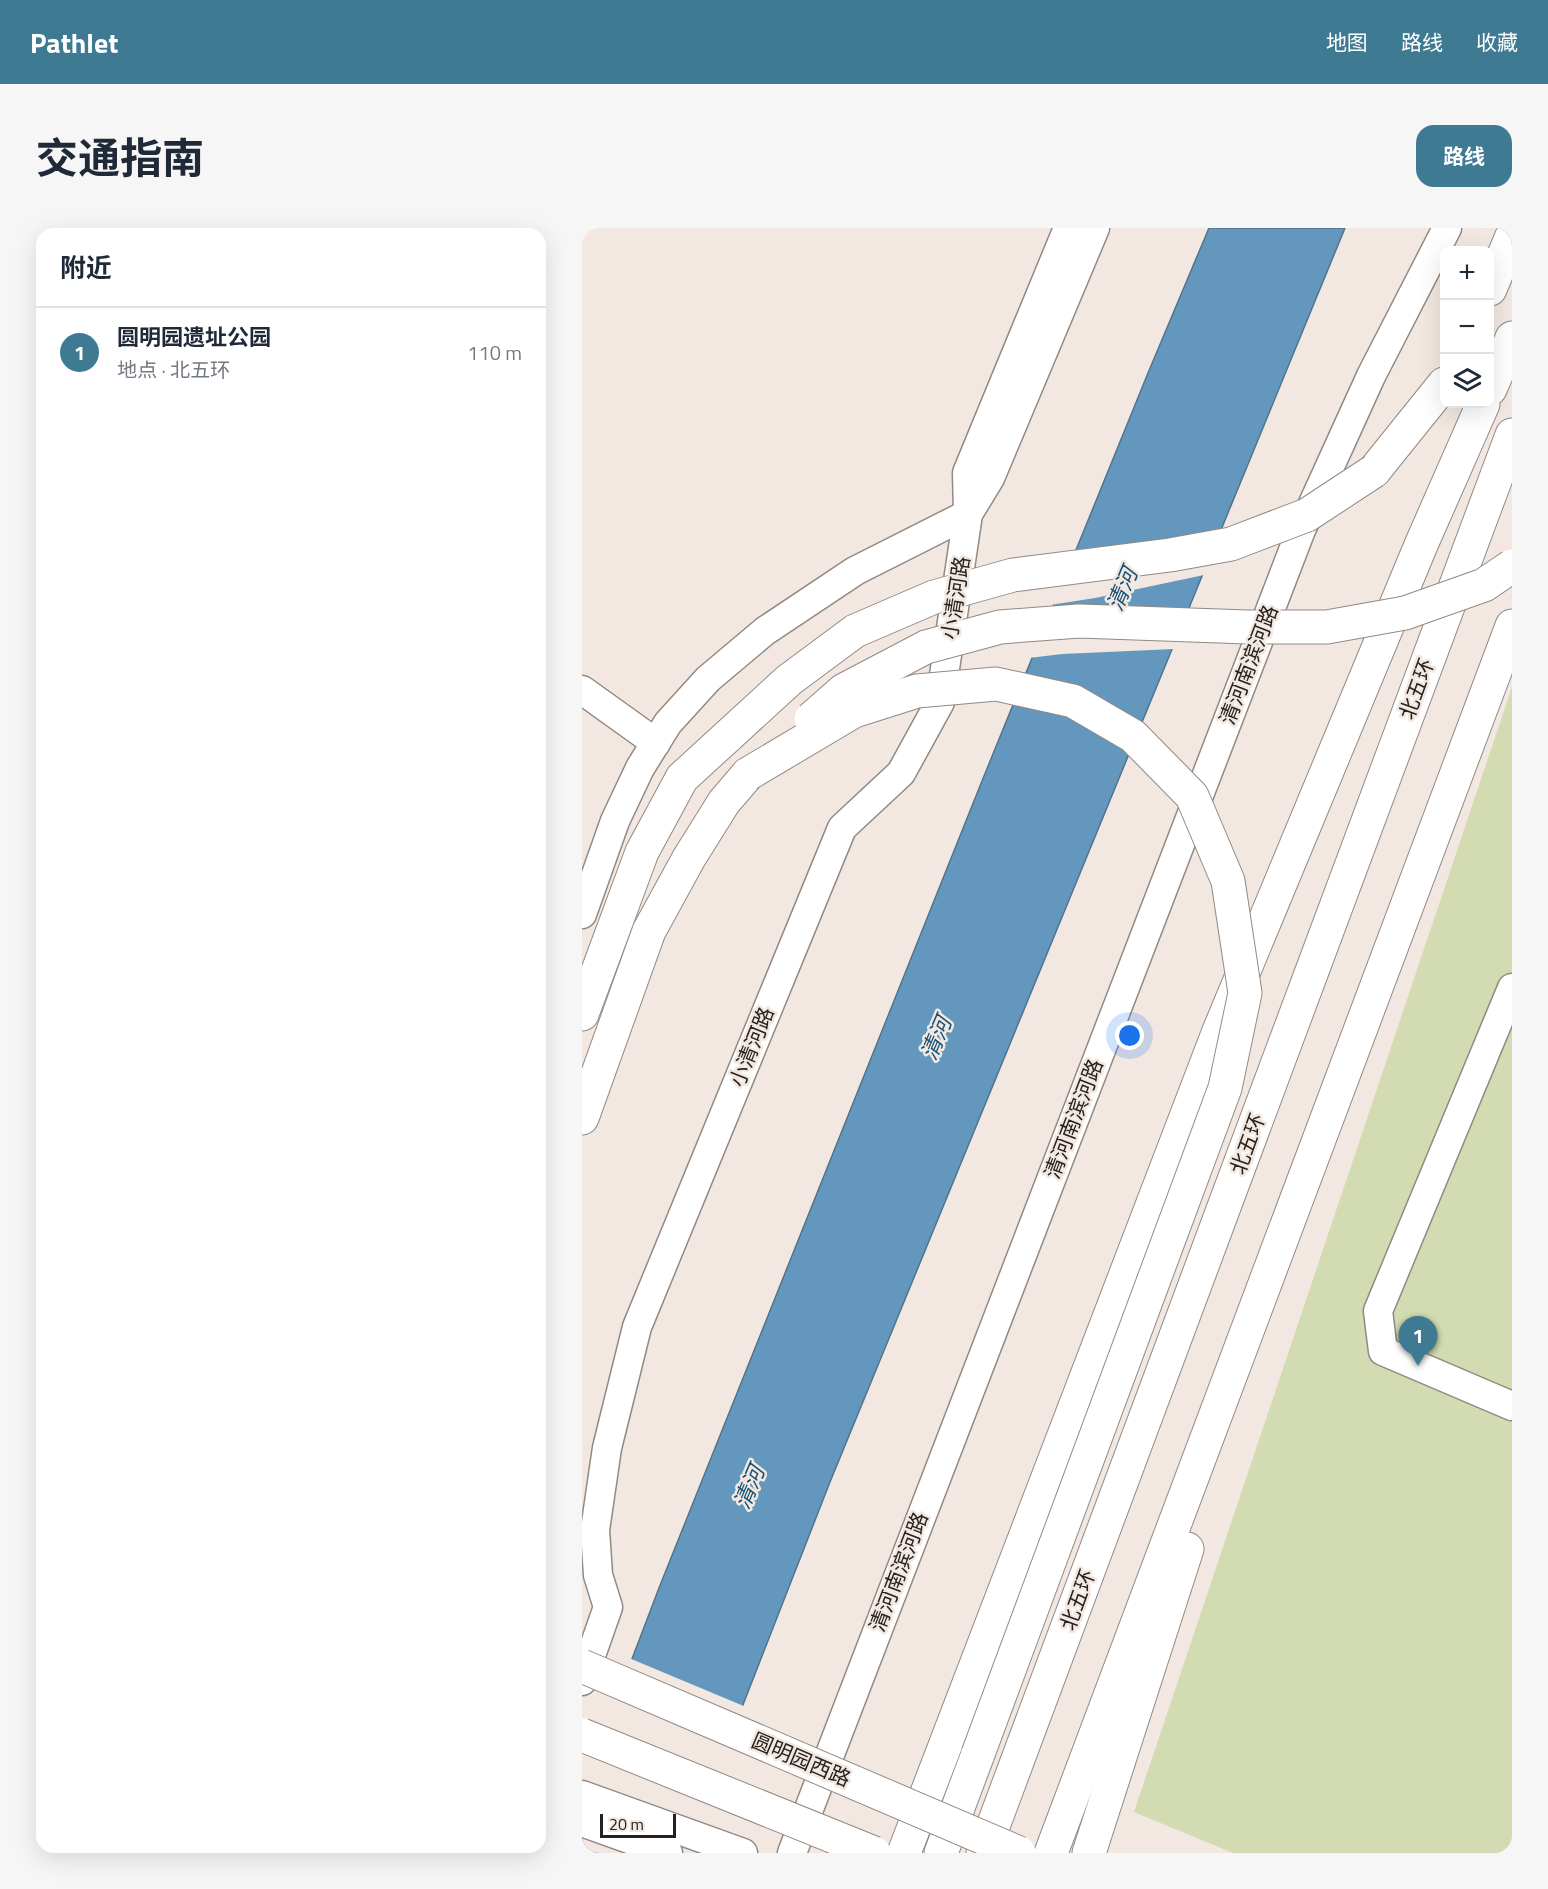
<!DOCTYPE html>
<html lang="zh">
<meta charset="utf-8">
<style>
:root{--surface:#fff;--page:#f6f6f7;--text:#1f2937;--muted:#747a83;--line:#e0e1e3;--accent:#3e7b92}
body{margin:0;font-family:"Titillium Web","Noto Sans SC",sans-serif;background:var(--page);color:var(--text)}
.controls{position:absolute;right:18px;top:18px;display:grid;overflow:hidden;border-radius:12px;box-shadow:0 6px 24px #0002}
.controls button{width:54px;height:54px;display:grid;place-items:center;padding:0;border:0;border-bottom:2px solid var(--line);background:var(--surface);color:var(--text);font:30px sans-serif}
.scale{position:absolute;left:18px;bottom:15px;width:76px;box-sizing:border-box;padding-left:6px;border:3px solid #25221f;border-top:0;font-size:16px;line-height:21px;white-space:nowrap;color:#25221f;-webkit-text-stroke:4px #f2e8e1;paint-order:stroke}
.you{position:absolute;left:548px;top:808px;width:21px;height:21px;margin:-15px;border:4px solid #fff;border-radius:50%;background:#1a73e8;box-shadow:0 0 0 9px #1a73e833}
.badge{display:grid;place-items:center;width:39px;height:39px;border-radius:50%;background:var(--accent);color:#fff;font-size:20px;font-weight:700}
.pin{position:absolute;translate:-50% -50px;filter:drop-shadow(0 2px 3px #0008)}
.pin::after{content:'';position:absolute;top:32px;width:21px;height:18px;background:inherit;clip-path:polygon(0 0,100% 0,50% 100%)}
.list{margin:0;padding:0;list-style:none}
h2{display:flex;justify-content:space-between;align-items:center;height:78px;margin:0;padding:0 24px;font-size:26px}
h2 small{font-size:20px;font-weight:400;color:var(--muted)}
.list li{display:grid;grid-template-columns:39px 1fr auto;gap:18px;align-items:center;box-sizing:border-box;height:90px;padding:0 24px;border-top:2px solid var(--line)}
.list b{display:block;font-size:22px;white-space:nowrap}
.list p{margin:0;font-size:20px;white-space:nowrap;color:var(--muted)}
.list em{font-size:20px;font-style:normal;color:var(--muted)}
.icon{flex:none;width:33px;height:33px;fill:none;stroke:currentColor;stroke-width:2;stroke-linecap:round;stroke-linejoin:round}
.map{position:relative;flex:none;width:930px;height:1625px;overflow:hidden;border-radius:18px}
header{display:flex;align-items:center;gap:36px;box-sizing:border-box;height:84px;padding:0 30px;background:var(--accent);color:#fff}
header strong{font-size:28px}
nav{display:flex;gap:33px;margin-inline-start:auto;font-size:21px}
.intro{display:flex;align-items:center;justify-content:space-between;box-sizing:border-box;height:144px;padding:0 36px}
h1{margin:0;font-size:42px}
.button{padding:15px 27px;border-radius:18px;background:var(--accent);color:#fff;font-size:21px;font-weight:700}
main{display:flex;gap:36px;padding:0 36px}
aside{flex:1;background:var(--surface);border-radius:18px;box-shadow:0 6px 24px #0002}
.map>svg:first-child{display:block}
.green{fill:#d2dbb1}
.water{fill:#6397bd;stroke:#50748e;stroke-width:1.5}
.pier{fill:#f2e8e1}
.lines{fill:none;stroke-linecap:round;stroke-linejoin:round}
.minor-casing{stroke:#928982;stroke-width:31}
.highway-casing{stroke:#928982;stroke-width:35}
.minor{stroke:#fff;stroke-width:28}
.highway{stroke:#fff;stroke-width:33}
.highway-bridge-casing{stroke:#928982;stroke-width:35;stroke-linecap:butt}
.highway-bridge{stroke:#fff;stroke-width:33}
.labels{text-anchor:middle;stroke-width:5;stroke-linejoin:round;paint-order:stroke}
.street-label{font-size:21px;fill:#25221f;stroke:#f2e8e1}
.water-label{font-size:22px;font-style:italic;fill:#155279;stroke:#f2e8e1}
</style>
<header>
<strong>Pathlet</strong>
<nav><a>地图</a><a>路线</a><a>收藏</a></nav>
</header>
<div class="intro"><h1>交通指南</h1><a class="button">路线</a></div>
<main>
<aside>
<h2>附近<small></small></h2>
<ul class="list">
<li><span class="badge">1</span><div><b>圆明园遗址公园</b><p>地点 · 北五环</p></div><em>110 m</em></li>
</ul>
</aside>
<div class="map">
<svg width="930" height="1625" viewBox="0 0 930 1625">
<rect width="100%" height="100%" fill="#f2e8e1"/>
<polygon class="green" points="930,459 930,1625 651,1625 552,1584"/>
<polygon class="water" points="627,0 763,0 248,1254 103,1625 0,1625 0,1562 77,1360 400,553 566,145"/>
<g class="pier">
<polygon points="635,317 622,347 513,370 468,377 482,344"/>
<polygon points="605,390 592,421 480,426 447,430 459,399"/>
<polygon points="47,1430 164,1479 107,1625 0,1625 0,1553"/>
</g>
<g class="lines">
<g class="minor-casing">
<g id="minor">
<polyline points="386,286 408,250 513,0"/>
<polyline points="0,462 74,515"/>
<polyline points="0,686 33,593 58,540 86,495 126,451 183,403 273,343 386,286"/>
<polyline points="930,760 796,1083 801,1123 930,1178"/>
<polyline points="0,1453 26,1379 16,1347 13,1302 25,1220 55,1099 260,600 319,545 358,474 386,286 385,245 486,0"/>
<polyline points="0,1567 161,1625"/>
<polyline points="0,1594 86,1625"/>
<polyline points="210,1625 719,302 789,148 865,0"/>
</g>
</g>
<g class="highway-casing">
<g id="highway">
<polyline points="908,61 930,8"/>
<polyline points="908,161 930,110"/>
<polyline points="792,243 862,156"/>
<polyline points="0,786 60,624 100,550 147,507"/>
<polyline points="0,890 67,703 107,630 142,574 166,546"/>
<polyline points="322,1625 637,803 839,317 901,176"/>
<polyline points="359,1625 396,1526"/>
<polyline points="401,1625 930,207"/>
<polyline points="469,1625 930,398"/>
<polyline points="507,1625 605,1321"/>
</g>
</g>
<use href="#minor" class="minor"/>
<use href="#highway" class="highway"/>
<g class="highway-bridge-casing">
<g id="highway-bridge">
<polyline points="229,491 262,462 344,419 418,399 497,393 665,399 745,399 823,385 902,357 930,338"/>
<polyline points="147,507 207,452 273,403 352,369 431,347 588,327 649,316 725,287 792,243"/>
<polyline points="166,546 272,483 335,463 414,456 491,473 551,508 610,568 646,653 663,765 643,860 396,1526"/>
<polyline points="0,1438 437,1625"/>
<polyline points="0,1507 292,1625"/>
</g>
</g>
<use href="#highway-bridge" class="highway-bridge"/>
</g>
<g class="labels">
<g class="street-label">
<text transform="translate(374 370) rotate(-81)" y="7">小清河路</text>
<text transform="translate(667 437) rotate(-69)" y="7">清河南滨河路</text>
<text transform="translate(835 461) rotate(-70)" y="7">北五环</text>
<text transform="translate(170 819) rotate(-68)" y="7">小清河路</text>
<text transform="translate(492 891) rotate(-69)" y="7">清河南滨河路</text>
<text transform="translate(666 916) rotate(-70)" y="7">北五环</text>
<text transform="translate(317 1344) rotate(-69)" y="7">清河南滨河路</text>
<text transform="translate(496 1372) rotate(-70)" y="7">北五环</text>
<text transform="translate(219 1532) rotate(23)" y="7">圆明园西路</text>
</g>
<g class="water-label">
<text transform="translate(540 361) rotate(-67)" y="8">清河</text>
<text transform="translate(354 810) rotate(-67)" y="8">清河</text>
<text transform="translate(167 1259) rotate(-67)" y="8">清河</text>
</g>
</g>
</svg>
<div class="controls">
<button>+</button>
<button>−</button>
<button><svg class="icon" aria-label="layers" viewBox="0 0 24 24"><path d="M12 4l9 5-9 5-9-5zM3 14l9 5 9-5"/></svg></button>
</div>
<div class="scale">20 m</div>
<div class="you"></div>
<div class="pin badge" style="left:836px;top:1138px">1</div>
</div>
</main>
